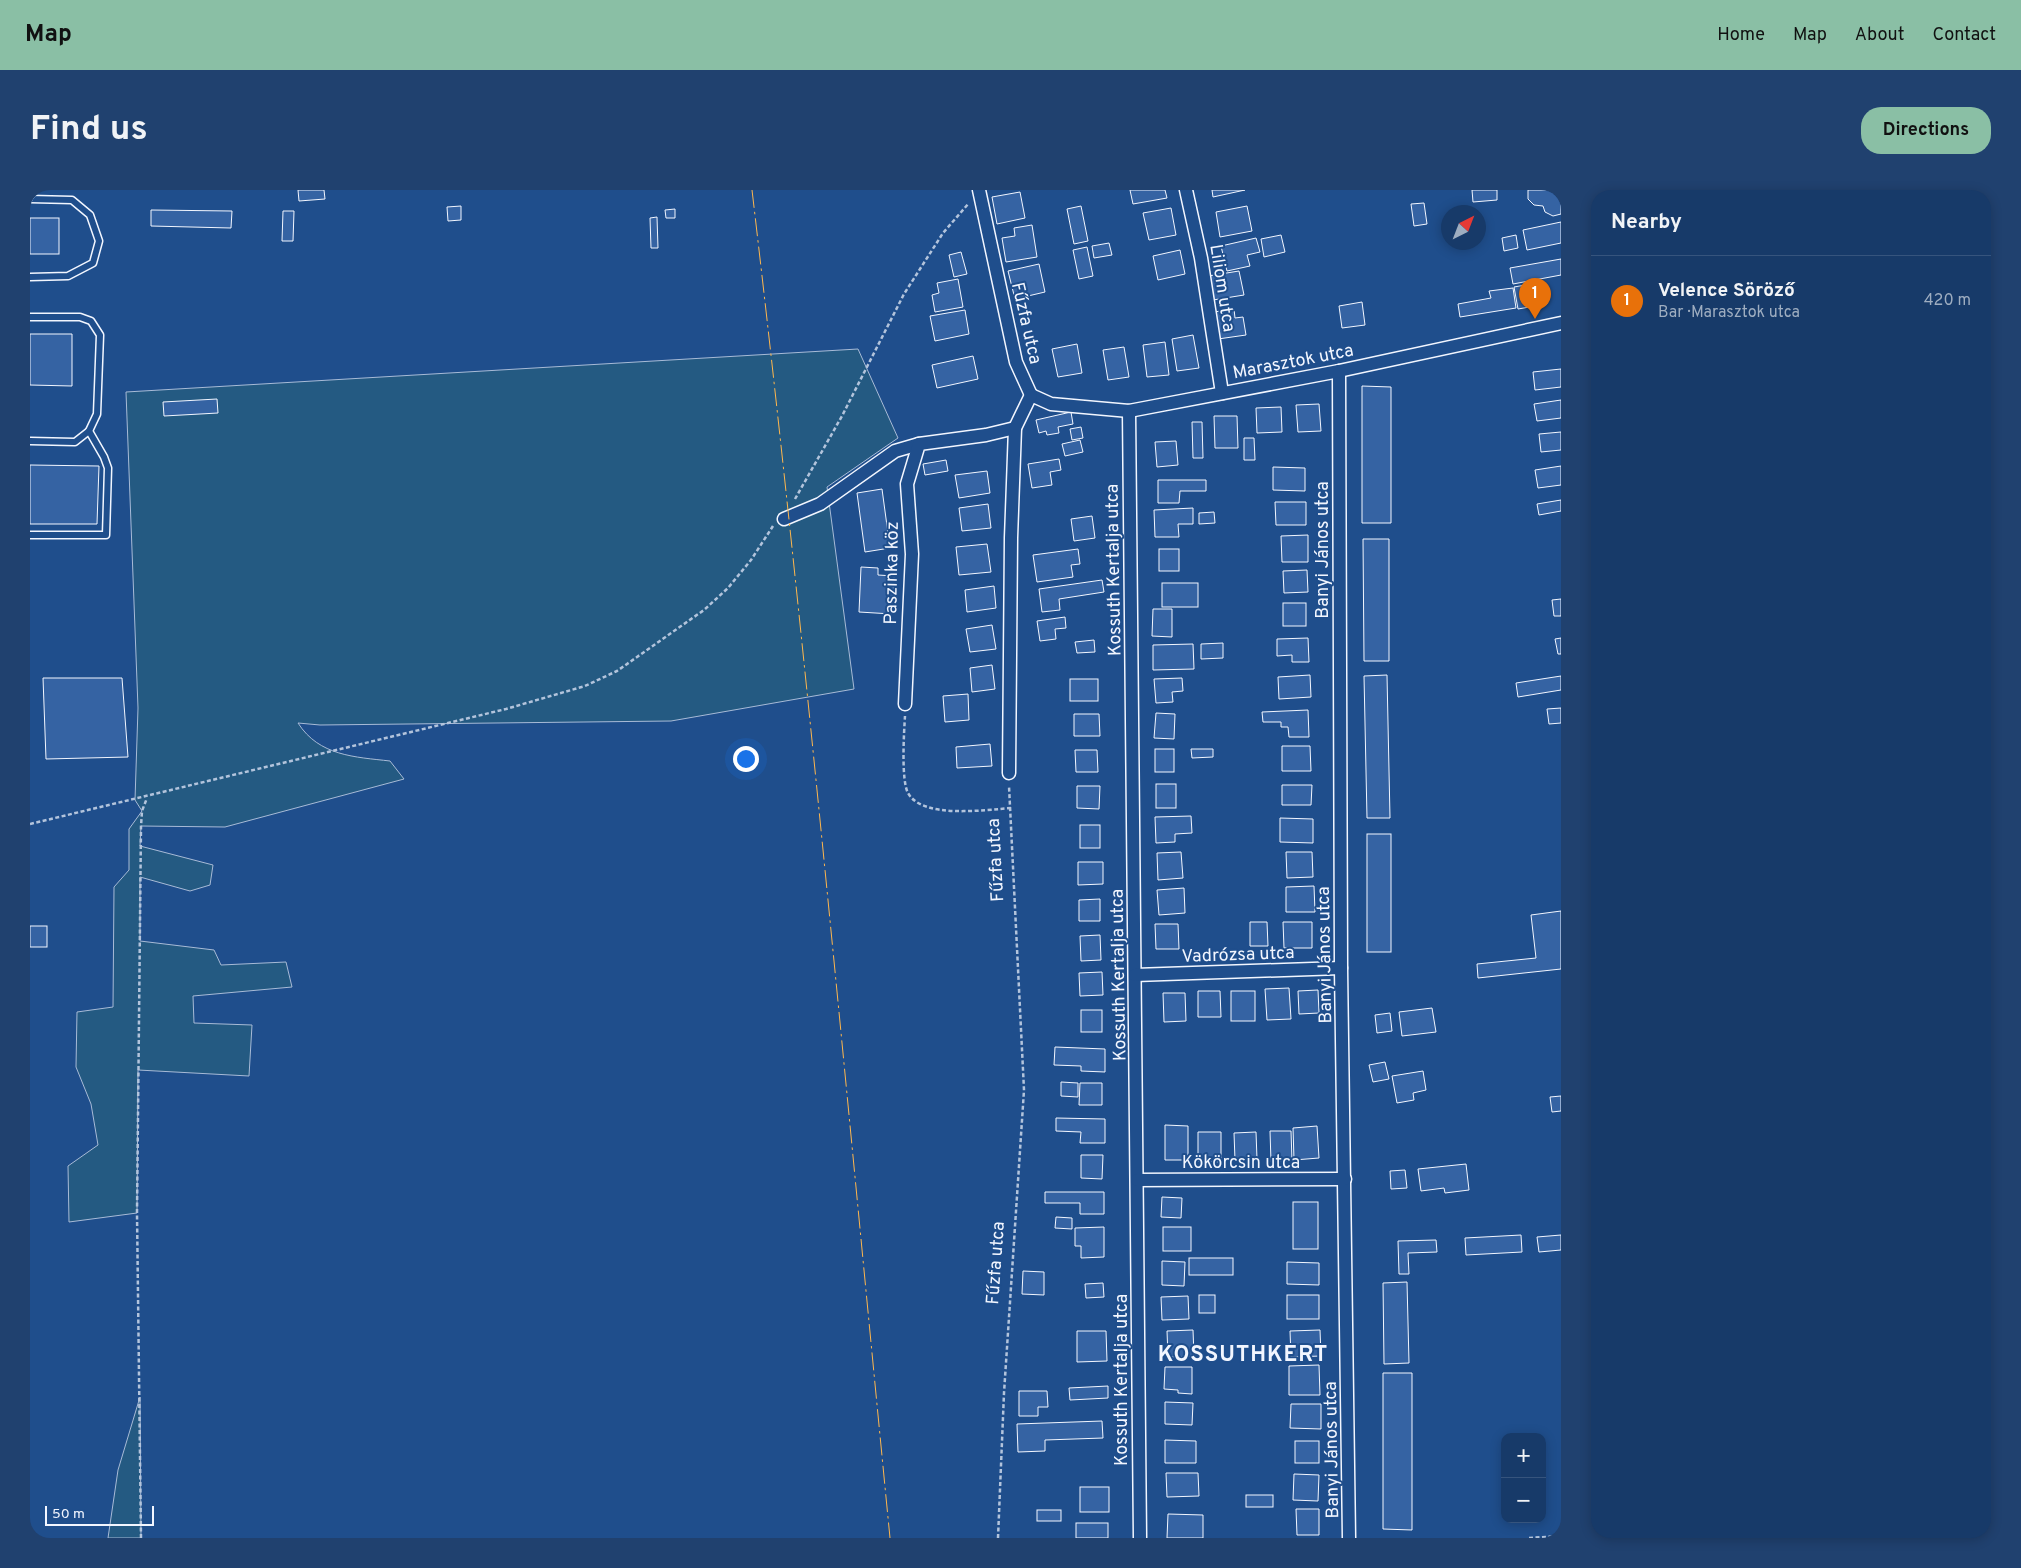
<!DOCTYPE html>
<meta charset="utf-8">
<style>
:root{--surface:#173a69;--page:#20416f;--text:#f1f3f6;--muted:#9eadc0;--line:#36547d;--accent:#8abfa5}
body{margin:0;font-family:Overpass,sans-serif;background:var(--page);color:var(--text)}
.controls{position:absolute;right:15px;bottom:15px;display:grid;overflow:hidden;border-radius:10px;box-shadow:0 2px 12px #0003}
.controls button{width:45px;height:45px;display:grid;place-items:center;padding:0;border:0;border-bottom:1px solid var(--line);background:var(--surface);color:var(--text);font:25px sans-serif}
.compass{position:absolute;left:1411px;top:15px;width:45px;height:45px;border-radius:50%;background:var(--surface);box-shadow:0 2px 12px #0003;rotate:42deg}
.scale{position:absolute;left:15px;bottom:12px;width:109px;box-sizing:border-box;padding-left:5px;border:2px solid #f2f6ff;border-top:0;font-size:14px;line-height:18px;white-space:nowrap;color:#f2f6ff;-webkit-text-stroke:4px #1f4e8c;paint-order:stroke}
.you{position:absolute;left:715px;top:568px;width:18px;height:18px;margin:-12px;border:4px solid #fff;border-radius:50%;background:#1a73e8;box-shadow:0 0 0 8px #1a73e833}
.badge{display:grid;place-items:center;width:32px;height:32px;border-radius:50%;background:var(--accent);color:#fff;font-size:16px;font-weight:700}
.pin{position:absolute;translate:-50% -41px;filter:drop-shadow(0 1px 2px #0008)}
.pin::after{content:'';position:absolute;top:26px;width:18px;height:15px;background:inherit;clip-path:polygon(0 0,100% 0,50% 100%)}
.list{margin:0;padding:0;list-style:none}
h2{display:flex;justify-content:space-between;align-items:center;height:65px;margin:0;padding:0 20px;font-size:21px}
h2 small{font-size:16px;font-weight:400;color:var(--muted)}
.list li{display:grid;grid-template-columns:32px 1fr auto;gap:15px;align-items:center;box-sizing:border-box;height:90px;padding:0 20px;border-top:1px solid var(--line)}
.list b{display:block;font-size:19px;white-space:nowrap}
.list p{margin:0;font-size:16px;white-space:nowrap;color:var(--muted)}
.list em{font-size:16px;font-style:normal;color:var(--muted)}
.map{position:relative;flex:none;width:1531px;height:1348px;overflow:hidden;border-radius:20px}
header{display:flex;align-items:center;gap:30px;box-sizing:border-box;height:70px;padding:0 25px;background:var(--accent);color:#111}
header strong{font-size:24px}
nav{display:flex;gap:28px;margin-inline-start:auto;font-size:18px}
.intro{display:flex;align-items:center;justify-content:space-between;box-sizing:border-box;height:120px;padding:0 30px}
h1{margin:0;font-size:35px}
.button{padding:12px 22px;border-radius:20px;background:var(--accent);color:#111;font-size:18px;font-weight:700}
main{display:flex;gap:30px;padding:0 30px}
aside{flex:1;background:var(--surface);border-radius:20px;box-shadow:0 2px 12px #0003}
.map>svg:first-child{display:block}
.green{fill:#245a82;stroke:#a8bbd7}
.building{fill:#3563a3;stroke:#f2f6ff}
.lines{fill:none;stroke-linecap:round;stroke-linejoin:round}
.lane-casing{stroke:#f2f6ff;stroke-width:9}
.street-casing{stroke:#f2f6ff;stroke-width:15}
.path{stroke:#b3c4dc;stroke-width:2.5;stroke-dasharray:4 2.5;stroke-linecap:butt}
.lane{stroke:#1f4e8c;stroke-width:6}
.street{stroke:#1f4e8c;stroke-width:12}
.power{stroke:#ffb74d;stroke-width:1;stroke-dasharray:18 4 2.5 4;stroke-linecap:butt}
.labels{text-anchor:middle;stroke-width:4;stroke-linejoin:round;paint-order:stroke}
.street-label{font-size:18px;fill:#f2f6ff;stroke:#1f4e8c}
.district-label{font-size:22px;font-weight:bold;letter-spacing:1px;fill:#f2f6ff;stroke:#1f4e8c}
</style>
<header>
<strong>Map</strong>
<nav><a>Home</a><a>Map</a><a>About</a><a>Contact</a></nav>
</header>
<div class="intro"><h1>Find us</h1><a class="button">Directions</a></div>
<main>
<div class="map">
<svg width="1531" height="1348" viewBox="0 0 1531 1348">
<rect width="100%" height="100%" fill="#1f4e8c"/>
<g class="green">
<path d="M828 159 868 248 797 297 824 499 641 531 290 535 268 533C289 566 325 567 360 571L374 589 195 637 111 636 110 656 183 675 180 695 160 701 110 687V751L184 760 191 775 256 772 262 797 163 806 164 833 222 835 219 886 108 880 107 1023 39 1032 38 976 68 955 61 914 46 877 47 822 83 817 84 697 99 680V639L112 621 105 610 108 518 96 202Z"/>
<polygon points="110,1207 111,1348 78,1348 88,1280"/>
</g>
<g class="building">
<polygon points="268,0 294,0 295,9 269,11"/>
<polygon points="1100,0 1135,0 1137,8 1103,14"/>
<polygon points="1182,0 1215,0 1183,7"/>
<polygon points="1442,0 1467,0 1467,10 1443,12"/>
<polygon points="1498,0 1525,0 1531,4 1531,24 1523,26 1515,22 1513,16 1504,15 1498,9"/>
<polygon points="990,2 995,28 967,34 962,7"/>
<polygon points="1394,13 1397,34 1384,36 1381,14"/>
<polygon points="431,16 431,30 418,31 417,17"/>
<polygon points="1051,16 1058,51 1044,54 1037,19"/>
<polygon points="1217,16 1222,41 1190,47 1186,22"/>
<polygon points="1141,18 1146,45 1119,50 1113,23"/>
<polygon points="645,19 645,28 636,28 635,20"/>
<polygon points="121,20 202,21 201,38 121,36"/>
<polygon points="253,21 264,21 263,51 252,51"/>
<polygon points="627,27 628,58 621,58 620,28"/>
<rect x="0" y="28" width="29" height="36"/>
<polygon points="1531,32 1531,53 1497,60 1493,40"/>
<polygon points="1002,35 1007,67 976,72 972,48 985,46 984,38"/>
<polygon points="1251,45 1255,62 1234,67 1231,49"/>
<polygon points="1486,45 1488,58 1474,61 1472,48"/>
<polygon points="1226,48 1230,62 1217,65 1220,76 1197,81 1191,56"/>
<polygon points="1079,53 1082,65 1064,68 1062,56"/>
<polygon points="1057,57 1063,86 1049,89 1043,60"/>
<polygon points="1150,60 1155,84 1128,90 1123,66"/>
<polygon points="931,62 937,84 924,87 919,65"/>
<polygon points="1531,69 1531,85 1483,94 1480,78"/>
<polygon points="1009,74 1015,102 985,109 978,81"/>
<polygon points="1209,81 1214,105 1183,110 1178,86"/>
<polygon points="928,89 933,117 905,122 902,105 909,103 907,93"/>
<polygon points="1513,92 1517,114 1488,119 1484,97"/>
<polygon points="1483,98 1486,118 1430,127 1428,114 1461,108 1459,101"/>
<polygon points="1332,112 1335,135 1312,138 1309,116"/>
<polygon points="1204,119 1205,128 1213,127 1216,145 1188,149 1184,122"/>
<polygon points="935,120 939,144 905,151 900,126"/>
<polygon points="0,144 42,144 42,196 0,195"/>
<polygon points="1163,145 1169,178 1147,181 1142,149"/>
<polygon points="1135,152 1139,185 1117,187 1113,155"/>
<polygon points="1047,154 1052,183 1028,187 1022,159"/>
<polygon points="1094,157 1099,187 1078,190 1073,160"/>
<polygon points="943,166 948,189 907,198 902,175"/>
<polygon points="1531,179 1531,197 1505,200 1503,182"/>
<polygon points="1332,196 1361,197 1361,333 1332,333"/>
<polygon points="187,209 188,223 134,226 133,212"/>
<polygon points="1531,210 1531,228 1507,231 1504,214"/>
<polygon points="1289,214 1291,241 1268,242 1266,215"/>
<polygon points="1251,217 1252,242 1227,243 1226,218"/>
<polygon points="1041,222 1043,234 1028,237 1029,243 1017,245 1016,241 1009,243 1006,230"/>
<polygon points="1184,226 1207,226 1208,258 1185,258"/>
<polygon points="1162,232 1172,232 1173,268 1163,268"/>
<polygon points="1051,237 1053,248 1042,250 1040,239"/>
<polygon points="1531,242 1531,260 1511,262 1509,244"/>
<polygon points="1214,248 1224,248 1225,270 1214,270"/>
<polygon points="1050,250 1053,262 1035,266 1032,254"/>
<polygon points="1146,251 1148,275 1127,277 1125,252"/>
<polygon points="1029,269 1031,280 1020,282 1022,295 1002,298 998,274"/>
<polygon points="916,270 918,281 895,285 893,274"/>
<polygon points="0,275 69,276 67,334 0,334"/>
<polygon points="1531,276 1531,295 1508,298 1505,280"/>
<polygon points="1243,277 1275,278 1275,301 1243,300"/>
<polygon points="957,281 960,303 929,308 925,285"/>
<polygon points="1128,290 1176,290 1176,301 1150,301 1149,313 1128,313"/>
<polygon points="852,299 860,358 835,362 827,303"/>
<polygon points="1531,310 1531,321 1509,325 1507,314"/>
<polygon points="1245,312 1276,312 1276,335 1246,335"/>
<polygon points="958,314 961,338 932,341 929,318"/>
<polygon points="1163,318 1163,334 1148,334 1149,347 1125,347 1124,320"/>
<polygon points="1184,322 1185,333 1169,334 1169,323"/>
<polygon points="1062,326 1065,348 1044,351 1041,329"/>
<polygon points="1278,345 1278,372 1252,372 1251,346"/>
<polygon points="1333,349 1359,349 1359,471 1334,471"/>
<polygon points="957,354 961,382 929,385 926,357"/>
<polygon points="1048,359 1050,374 1041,375 1043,387 1007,392 1003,365"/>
<rect x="1129" y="359" width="20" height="22"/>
<polygon points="831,377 848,378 848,385 864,386 862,424 829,422"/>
<polygon points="1277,380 1278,402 1254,403 1253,381"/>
<polygon points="1072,390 1074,402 1029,409 1030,420 1012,422 1009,399"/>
<rect x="1132" y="393" width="36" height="24"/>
<polygon points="964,396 966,418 937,422 935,400"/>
<polygon points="1531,409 1531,426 1524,426 1522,410"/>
<rect x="1253" y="413" width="23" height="23"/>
<polygon points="1123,419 1142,419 1142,447 1122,446"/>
<polygon points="1035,427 1036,438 1025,439 1026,449 1010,451 1007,431"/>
<polygon points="962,435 966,459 940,462 936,439"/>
<polygon points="1278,448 1279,472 1262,472 1262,465 1247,466 1247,449"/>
<polygon points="1531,448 1531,464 1528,464 1525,449"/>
<polygon points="1064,450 1065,462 1047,463 1045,452"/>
<polygon points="1193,453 1193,468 1171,469 1171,454"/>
<polygon points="1163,454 1164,479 1123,480 1123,455"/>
<polygon points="962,475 965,499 942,502 940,478"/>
<polygon points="1280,485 1281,507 1249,509 1248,487"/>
<polygon points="1357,485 1360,628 1337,628 1334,486"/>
<polygon points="1531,486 1531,500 1488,507 1486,493"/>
<polygon points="13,488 92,488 98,567 16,569"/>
<polygon points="1152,488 1153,501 1142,502 1143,512 1126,513 1124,489"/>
<rect x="1040" y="489" width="28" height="22"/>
<polygon points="938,504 939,530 915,532 913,506"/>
<polygon points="1531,518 1531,533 1519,534 1517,519"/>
<polygon points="1278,520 1279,547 1259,547 1258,537 1251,537 1251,532 1233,532 1232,522"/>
<polygon points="1126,523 1145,524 1144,549 1124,548"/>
<polygon points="1044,524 1069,524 1070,546 1044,546"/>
<polygon points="960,554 962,576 927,578 926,557"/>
<polygon points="1252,556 1280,556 1281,581 1252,581"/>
<rect x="1125" y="559" width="19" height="23"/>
<polygon points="1161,559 1183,559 1183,567 1162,568"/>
<polygon points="1045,560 1067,560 1068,582 1046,582"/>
<rect x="1126" y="594" width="20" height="24"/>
<polygon points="1252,595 1282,595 1281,615 1252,615"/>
<polygon points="1047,596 1070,596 1069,619 1047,618"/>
<polygon points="1161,626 1162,643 1145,644 1145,652 1126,653 1125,627"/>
<polygon points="1250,628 1283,629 1283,653 1250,652"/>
<rect x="1050" y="635" width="20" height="23"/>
<rect x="1337" y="644" width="24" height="118"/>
<polygon points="1151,662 1153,688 1128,690 1127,663"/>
<polygon points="1256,662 1282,662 1283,687 1257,688"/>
<polygon points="1048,672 1073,672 1073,694 1048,695"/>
<polygon points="1284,696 1285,722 1256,722 1256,697"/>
<polygon points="1154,698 1155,723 1129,725 1127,700"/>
<polygon points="1070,709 1070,731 1049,731 1049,710"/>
<polygon points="1531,721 1531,779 1448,788 1447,774 1506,768 1501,725"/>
<polygon points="1220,732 1237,732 1238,756 1220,756"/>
<polygon points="1253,732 1282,732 1282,758 1254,758"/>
<polygon points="1125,734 1148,734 1149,759 1126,759"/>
<rect x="0" y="736" width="17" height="21"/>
<polygon points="1070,745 1071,770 1051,771 1050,746"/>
<polygon points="1072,782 1073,805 1050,806 1049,783"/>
<polygon points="1259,798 1261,829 1237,830 1235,799"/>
<polygon points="1288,800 1289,823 1269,824 1268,801"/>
<polygon points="1168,801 1190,801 1191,827 1168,827"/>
<rect x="1201" y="801" width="24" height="30"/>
<polygon points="1133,803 1155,803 1156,831 1134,832"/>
<polygon points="1402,818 1406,842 1372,846 1369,822"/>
<rect x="1051" y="820" width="21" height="22"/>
<polygon points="1360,823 1362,841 1347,843 1345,825"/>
<polygon points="1025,857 1075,859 1075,882 1051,881 1051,876 1024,875"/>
<polygon points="1355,872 1359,889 1343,892 1339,875"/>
<polygon points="1393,881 1396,900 1383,903 1384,910 1367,913 1362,886"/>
<polygon points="1031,892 1048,893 1048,907 1031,906"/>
<polygon points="1050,893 1072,893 1072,915 1049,915"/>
<polygon points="1531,906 1531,921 1522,922 1520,907"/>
<polygon points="1026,928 1075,929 1075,953 1050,953 1051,942 1026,941"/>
<polygon points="1135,935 1158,936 1158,970 1135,970"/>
<polygon points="1287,936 1289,968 1264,970 1263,938"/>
<polygon points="1240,941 1261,941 1262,971 1241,972"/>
<polygon points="1168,942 1191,942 1191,972 1168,971"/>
<polygon points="1226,942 1227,969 1205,970 1204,943"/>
<polygon points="1051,965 1073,965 1072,989 1051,988"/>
<polygon points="1436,974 1439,1000 1415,1003 1414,998 1391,1001 1388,979"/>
<polygon points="1375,980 1377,998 1361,999 1360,981"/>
<polygon points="1015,1002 1074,1002 1074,1024 1050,1024 1050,1013 1015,1013"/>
<polygon points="1132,1007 1152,1008 1151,1028 1131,1027"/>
<rect x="1263" y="1012" width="25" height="47"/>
<polygon points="1026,1027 1042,1028 1042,1039 1025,1038"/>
<polygon points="1074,1037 1074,1067 1051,1068 1051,1056 1045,1056 1045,1038"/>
<rect x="1133" y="1037" width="28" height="24"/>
<polygon points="1491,1045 1492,1062 1436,1065 1435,1048"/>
<polygon points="1531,1045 1531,1060 1509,1062 1507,1047"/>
<polygon points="1406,1050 1407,1062 1378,1063 1379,1084 1369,1084 1368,1051"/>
<rect x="1159" y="1068" width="44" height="17"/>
<polygon points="1132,1071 1155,1072 1154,1096 1132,1095"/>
<polygon points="1257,1072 1289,1073 1289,1095 1257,1094"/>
<polygon points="993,1081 1014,1082 1014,1105 992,1104"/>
<polygon points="1377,1092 1379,1173 1354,1174 1353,1093"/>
<polygon points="1073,1093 1074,1107 1056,1108 1055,1094"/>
<rect x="1169" y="1105" width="16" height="18"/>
<rect x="1257" y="1105" width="32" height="24"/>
<polygon points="1158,1106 1159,1129 1132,1130 1131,1107"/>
<polygon points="1163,1140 1164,1166 1138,1167 1137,1141"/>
<polygon points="1290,1140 1291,1166 1261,1167 1260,1141"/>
<polygon points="1047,1141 1076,1141 1077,1171 1047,1172"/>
<polygon points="1289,1175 1290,1205 1259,1205 1259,1176"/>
<polygon points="1135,1177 1162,1177 1162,1204 1148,1203 1148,1200 1134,1199"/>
<polygon points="1353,1183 1382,1183 1382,1340 1353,1339"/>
<polygon points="1078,1196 1078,1208 1040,1210 1039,1198"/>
<polygon points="989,1201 1017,1201 1018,1217 1008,1217 1008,1226 989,1226"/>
<polygon points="1135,1212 1163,1213 1162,1235 1135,1234"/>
<polygon points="1261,1214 1291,1214 1291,1239 1260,1238"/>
<polygon points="1072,1231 1073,1248 1015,1250 1015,1261 988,1262 987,1234"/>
<polygon points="1135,1250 1166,1251 1166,1273 1135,1273"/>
<rect x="1265" y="1251" width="24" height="22"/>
<polygon points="1136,1283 1168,1283 1169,1306 1137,1307"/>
<polygon points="1264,1284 1289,1285 1288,1311 1263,1310"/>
<rect x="1050" y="1297" width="29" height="25"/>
<rect x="1216" y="1305" width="27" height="12"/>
<polygon points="1266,1319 1289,1319 1289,1345 1267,1345"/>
<rect x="1007" y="1320" width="24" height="11"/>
<polygon points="1138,1324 1173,1325 1173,1348 1137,1348"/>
<rect x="1046" y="1333" width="32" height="15"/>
</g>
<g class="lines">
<g class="lane-casing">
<g id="lane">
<polyline points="0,9 42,10 60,25 69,51 63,73 38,86 0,87"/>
<polyline points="0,127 50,127 61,131 70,145 67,224 59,241 45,252 0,251"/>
<polyline points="0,345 76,345 78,278 74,267 59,241"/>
</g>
</g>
<g class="street-casing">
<g id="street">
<polyline points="949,0 986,172 1001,205"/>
<polyline points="1156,0 1171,68 1192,203"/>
<polyline points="1309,181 1311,778 1319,1348"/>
<polyline points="1001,205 1021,214 1099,221 1309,181 1531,133"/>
<polyline points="1099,221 1110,1348"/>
<polyline points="754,329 790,314 865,261 889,254"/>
<polyline points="875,514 882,364 877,294 889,254 956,245 985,238"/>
<polyline points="979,583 981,348 985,238 1001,205"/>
<polyline points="1105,785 1311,778"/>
<polyline points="1107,990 1315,989"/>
</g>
</g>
<g class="path">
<polyline points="765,309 812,226 874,104 913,43 939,13"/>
<path d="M875 526C874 542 871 590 878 603 892 629 955 620 981 618"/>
<polyline points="0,634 476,519 555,496 587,481 674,420 698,398 721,370 743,336"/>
<polyline points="111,1348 107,1023 111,636 112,621 117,608"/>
<polyline points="968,1348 974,1203 994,900 979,596"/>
<polyline points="1499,1348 1531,1346"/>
</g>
<use href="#lane" class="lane"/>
<use href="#street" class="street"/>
<path class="power" d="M722 0C775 448 816 899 860 1348"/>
</g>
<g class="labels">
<g class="street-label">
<text transform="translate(1193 98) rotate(81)" y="6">Liliom utca</text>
<text transform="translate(997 133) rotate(77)" y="6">Fűzfa utca</text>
<text transform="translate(1263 171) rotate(-11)" y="6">Marasztok utca</text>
<text transform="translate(1292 360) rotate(-90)" y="6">Banyi János utca</text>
<text transform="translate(1083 380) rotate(-91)" y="6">Kossuth Kertalja utca</text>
<text transform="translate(861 383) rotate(-89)" y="6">Paszinka köz</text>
<text transform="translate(965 670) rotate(-93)" y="6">Fűzfa utca</text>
<text transform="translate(1208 764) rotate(-2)" y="6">Vadrózsa utca</text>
<text transform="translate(1294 765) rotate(-91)" y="6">Banyi János utca</text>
<text transform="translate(1088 785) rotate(-91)" y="6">Kossuth Kertalja utca</text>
<text x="1211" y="978">Kökörcsin utca</text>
<text transform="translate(965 1073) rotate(-86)" y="6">Fűzfa utca</text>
<text transform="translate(1091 1190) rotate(-90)" y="6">Kossuth Kertalja utca</text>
<text transform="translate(1301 1260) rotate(-91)" y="6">Banyi János utca</text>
</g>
<g class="district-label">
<text x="1213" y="1171">KOSSUTHKERT</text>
</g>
</g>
</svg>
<div class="controls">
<button>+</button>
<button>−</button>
</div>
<svg class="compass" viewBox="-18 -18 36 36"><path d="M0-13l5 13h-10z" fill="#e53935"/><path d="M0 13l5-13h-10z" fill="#9eadc0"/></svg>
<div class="scale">50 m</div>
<div class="you"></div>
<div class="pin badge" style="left:1505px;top:129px;background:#e8710a">1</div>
</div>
<aside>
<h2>Nearby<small></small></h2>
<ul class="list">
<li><span class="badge" style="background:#e8710a">1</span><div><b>Velence Söröző</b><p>Bar · Marasztok utca</p></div><em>420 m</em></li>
</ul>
</aside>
</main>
